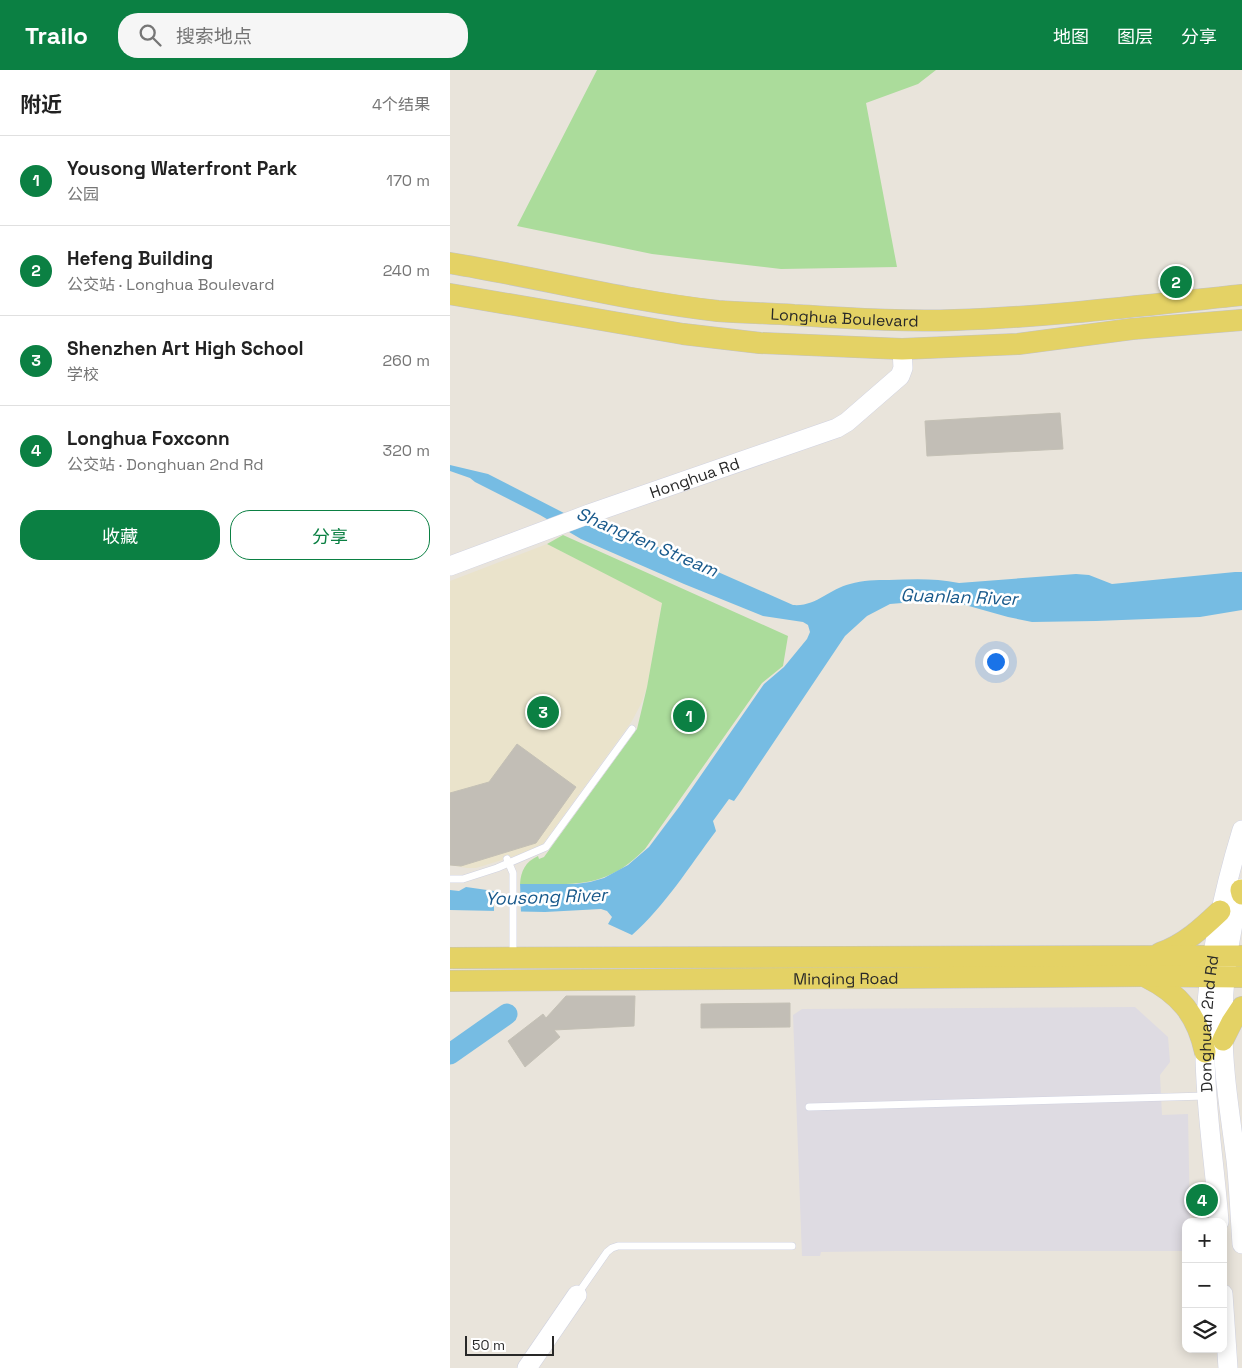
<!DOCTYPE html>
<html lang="zh">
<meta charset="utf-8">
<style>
:root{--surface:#fff;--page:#f6f6f6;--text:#222;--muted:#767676;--line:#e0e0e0;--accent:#0b8043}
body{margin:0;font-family:"Space Grotesk","Noto Sans SC",sans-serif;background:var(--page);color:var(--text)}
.controls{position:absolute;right:15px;bottom:15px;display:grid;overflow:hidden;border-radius:10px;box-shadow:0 2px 12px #0003}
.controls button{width:45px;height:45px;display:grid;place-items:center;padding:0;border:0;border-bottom:1px solid var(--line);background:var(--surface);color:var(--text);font:25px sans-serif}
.scale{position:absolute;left:15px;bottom:12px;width:89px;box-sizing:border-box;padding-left:5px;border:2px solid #282828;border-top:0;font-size:14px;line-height:18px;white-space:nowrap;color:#282828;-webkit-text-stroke:4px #fff;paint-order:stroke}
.you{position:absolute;left:545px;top:591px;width:18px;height:18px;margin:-12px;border:4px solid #fff;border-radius:50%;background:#1a73e8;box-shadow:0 0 0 8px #1a73e833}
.badge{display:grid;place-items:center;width:32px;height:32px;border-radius:50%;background:var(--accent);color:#fff;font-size:16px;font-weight:700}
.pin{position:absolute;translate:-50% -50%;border:2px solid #fff;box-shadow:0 1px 5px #0006}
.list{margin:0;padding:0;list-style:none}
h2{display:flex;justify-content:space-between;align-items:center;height:65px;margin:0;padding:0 20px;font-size:21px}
h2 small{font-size:16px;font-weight:400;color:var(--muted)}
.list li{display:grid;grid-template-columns:32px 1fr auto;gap:15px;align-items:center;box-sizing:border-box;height:90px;padding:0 20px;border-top:1px solid var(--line)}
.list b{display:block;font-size:19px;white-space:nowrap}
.list p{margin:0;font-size:16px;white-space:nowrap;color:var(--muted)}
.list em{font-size:16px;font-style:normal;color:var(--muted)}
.actions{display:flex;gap:10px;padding:15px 20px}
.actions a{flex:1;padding:11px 0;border:1px solid var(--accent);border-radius:20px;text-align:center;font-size:18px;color:var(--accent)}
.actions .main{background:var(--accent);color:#fff}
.icon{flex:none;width:28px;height:28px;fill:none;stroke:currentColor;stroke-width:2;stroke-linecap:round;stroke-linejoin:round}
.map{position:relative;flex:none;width:792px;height:1298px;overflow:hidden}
header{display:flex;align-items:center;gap:30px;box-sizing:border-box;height:70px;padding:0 25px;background:var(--accent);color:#fff}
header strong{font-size:24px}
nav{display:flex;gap:28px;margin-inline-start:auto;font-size:18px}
.search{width:350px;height:45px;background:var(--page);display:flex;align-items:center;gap:12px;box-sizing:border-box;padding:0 18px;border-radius:20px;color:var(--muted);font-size:19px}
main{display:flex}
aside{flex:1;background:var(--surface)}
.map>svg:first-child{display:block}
.industrial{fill:#dedbe2}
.education{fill:#eae3cb}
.green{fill:#abdc9b}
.water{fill:#76bce3}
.pier{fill:#e9e4db}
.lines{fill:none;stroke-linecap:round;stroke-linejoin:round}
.river{stroke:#76bce3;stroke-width:21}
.building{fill:#c2beb6;stroke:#c4c0b5}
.lane-casing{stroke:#d0d2e0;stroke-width:8}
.secondary-casing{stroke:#d0d2e0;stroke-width:20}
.primary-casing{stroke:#c3c3c3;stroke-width:22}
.lane{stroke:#fff;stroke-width:7}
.secondary{stroke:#fff;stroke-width:19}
.primary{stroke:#e4d265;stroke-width:21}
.labels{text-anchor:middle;stroke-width:5;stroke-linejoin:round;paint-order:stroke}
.street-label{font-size:16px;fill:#282828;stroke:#fff}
.water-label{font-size:18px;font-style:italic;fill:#18598b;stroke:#fff}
</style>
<header>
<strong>Trailo</strong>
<div class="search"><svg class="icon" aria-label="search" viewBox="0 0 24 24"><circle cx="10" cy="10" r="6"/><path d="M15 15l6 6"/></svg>搜索地点</div>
<nav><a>地图</a><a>图层</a><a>分享</a></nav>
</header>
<main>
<aside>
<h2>附近<small>4个结果</small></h2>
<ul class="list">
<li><span class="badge">1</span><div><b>Yousong Waterfront Park</b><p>公园</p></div><em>170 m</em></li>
<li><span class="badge">2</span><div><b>Hefeng Building</b><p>公交站 · Longhua Boulevard</p></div><em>240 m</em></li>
<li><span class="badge">3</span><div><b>Shenzhen Art High School</b><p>学校</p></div><em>260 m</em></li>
<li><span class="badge">4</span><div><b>Longhua Foxconn</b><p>公交站 · Donghuan 2nd Rd</p></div><em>320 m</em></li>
</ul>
<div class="actions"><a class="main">收藏</a><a>分享</a></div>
</aside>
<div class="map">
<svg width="792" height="1298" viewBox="0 0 792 1298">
<rect width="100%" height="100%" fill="#e9e4db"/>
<polygon class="industrial" points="685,937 718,967 720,992 710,1005 712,1045 738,1044 740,1152 736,1152 736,1181 446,1181 371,1182 370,1186 352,1186 343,945 352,939"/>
<polygon class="education" points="97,474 212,532 197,617 192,632 182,651 90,778 26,798 17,798 0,795 0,511"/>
<g class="green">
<polygon points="147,0 486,0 468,14 416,33 447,197 331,199 202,184 67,156"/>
<path d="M113 465 338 566 333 596 312 613 195 779C155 820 123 814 70 814 71 801 75 792 88 786L89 789 94 787 187 659 197 617 212 533 97 474Z"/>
</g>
<path class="water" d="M0 395 38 404 149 461 195 472 243 491 343 535C366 537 379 519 400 514 413 510 426 510 439 510 463 509 485 508 509 513L626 504 639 505 662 514 785 502H792V540L750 547 646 551 582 552 558 547 501 531 488 530 440 534 417 546 395 566 289 724 284 731 279 729 263 751 266 761C239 797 215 836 182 865L158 854 162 847 157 841 151 839 95 842 0 840V820L9 821 16 817 44 821 70 814H126L140 812 154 808 178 795 199 777 229 737 314 614 334 597 357 569 360 562 358 555 353 552 313 546 234 514 131 469 90 445 25 412 20 408 0 401Z"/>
<polygon class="pier" points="70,812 71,844 44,844 44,818"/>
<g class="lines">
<polyline class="river" points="0,984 57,944"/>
</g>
<g class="building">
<polygon points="610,343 613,379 477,386 475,351"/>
<polygon points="67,674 126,717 86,773 11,796 0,795 0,723 39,712"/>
<polygon points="116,926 185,926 184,956 104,960 110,967 75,997 58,971 93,944 96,948"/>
<polygon points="340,933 340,957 251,958 251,934"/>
</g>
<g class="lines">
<g class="lane-casing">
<g id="lane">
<polyline points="57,789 63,803 63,885"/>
<polyline points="0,809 13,809 47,798 96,777 182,659"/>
<polyline points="359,1037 756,1026"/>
<polyline points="127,1225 157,1182 162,1178 168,1176 342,1176"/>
</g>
</g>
<g class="secondary-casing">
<g id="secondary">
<path id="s1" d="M0 496 139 444 387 358 397 352 450 306 453 298 452 279"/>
<path d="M792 818C780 860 773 906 773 950 772 997 780 1043 786 1090 789 1118 790 1146 792 1174"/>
<path id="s2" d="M769 1152C765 1095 755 1038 755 981 755 906 770 832 792 760"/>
<polyline points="773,1224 778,1298"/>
<polyline points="77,1298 127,1225"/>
</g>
</g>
<g class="primary-casing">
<g id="primary">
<path id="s3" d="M0 193C90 208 178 231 268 241 293 243 319 243 344 245 397 248 451 252 505 250 601 247 696 235 792 225"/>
<polyline points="0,224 233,264 310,273 452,279 568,274 682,259 792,250"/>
<polyline points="791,820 792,824"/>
<path d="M710 883C734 875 752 858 770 841"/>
<polyline points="0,888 792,886"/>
<path d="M696 907C730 924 747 945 755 982"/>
<path id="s4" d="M0 911 694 906 792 907"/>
<polyline points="773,970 782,952 792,937"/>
</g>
</g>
<use href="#lane" class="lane"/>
<use href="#secondary" class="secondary"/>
<use href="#primary" class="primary"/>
</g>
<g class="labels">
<g class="street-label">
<text dy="6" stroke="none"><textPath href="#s3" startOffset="399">Longhua Boulevard</textPath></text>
<text dy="6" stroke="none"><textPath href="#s1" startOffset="260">Honghua Rd</textPath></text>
<text dy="6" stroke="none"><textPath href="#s4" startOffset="396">Minqing Road</textPath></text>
<text dy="6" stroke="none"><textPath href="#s2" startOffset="199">Donghuan 2nd Rd</textPath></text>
</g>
<g class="water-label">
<text transform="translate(197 472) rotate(23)" y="6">Shangfen Stream</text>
<text transform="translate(509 527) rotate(2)" y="6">Guanlan River</text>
<text transform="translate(96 827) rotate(-2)" y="6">Yousong River</text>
</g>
</g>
</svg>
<div class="controls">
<button>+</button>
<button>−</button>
<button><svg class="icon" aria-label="layers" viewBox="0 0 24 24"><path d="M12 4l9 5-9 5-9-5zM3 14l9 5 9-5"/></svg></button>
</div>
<div class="scale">50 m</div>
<div class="you"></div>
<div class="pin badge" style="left:239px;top:646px">1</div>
<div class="pin badge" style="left:726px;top:212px">2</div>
<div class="pin badge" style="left:93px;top:642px">3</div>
<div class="pin badge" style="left:752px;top:1130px">4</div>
</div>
</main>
